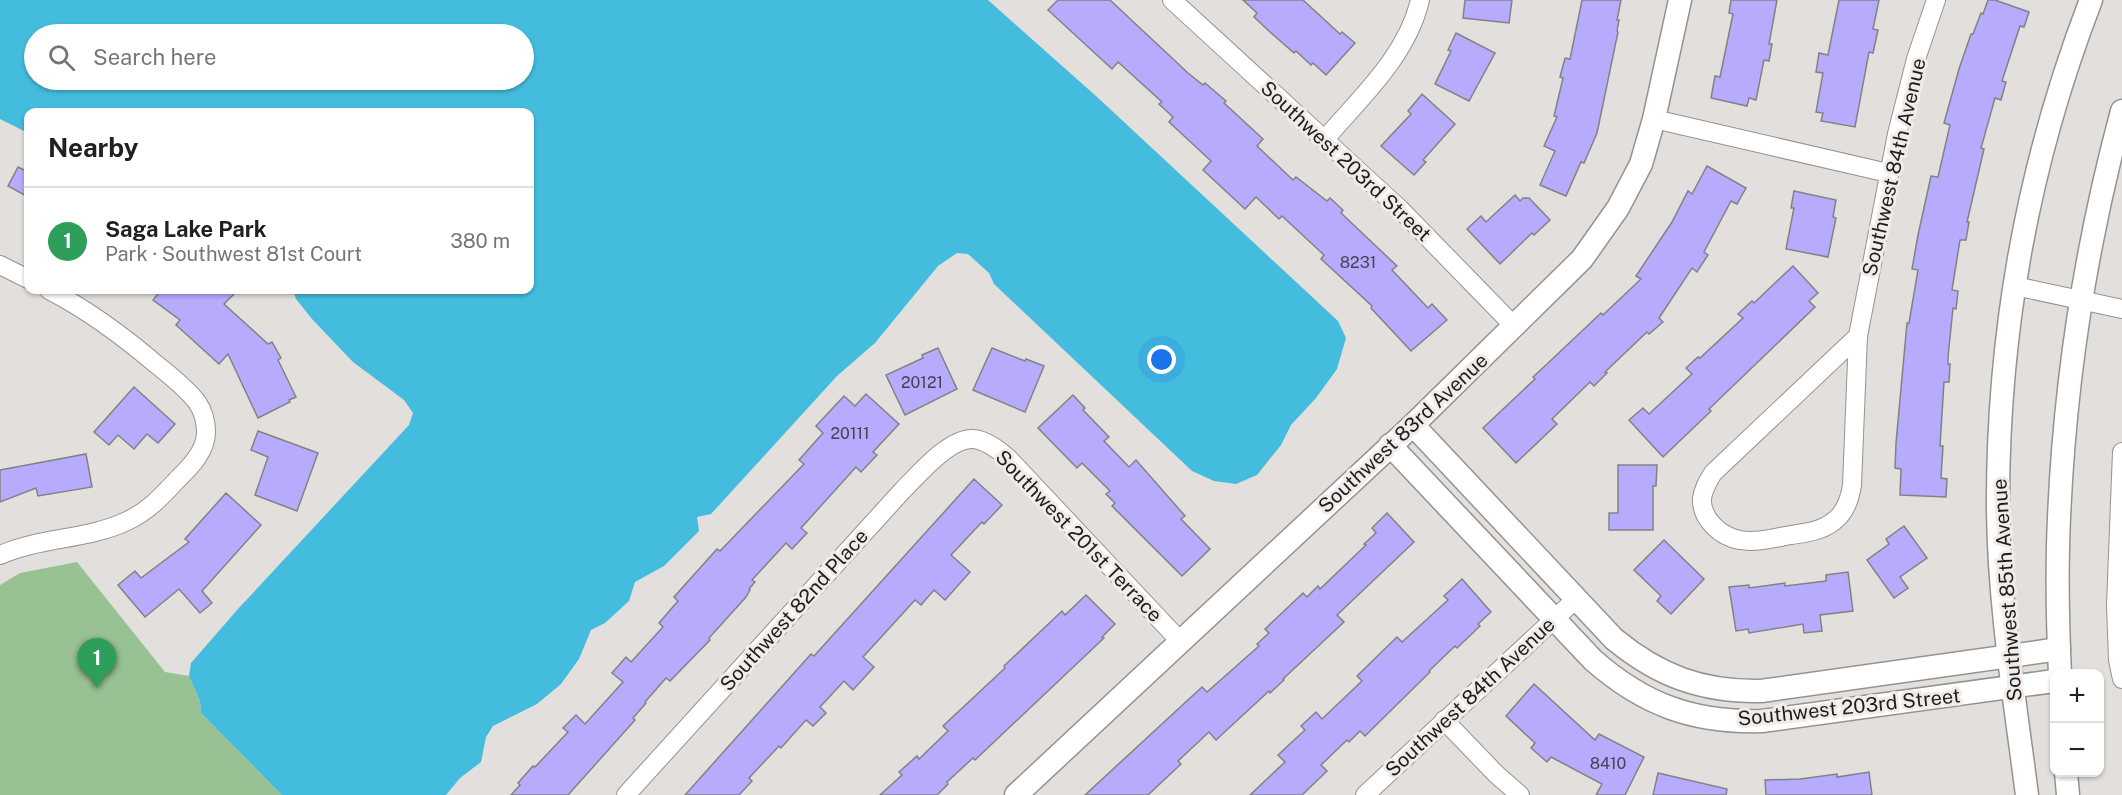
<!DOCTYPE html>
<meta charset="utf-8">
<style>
:root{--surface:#fff;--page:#f2f2f2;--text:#202124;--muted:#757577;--line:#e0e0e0;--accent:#9f3913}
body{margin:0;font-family:"Public Sans",sans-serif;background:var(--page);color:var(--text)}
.controls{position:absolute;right:18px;bottom:18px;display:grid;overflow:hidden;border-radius:12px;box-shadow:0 2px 4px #0004}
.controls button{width:54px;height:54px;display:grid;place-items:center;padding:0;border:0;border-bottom:2px solid var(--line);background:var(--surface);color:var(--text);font:30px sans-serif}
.you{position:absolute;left:1162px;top:360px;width:21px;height:21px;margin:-15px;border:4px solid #fff;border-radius:50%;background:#1a73e8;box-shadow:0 0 0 9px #1a73e833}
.badge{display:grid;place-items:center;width:39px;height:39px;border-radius:50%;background:var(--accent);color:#fff;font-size:20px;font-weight:700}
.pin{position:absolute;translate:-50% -50px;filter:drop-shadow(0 2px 3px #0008)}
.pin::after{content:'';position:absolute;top:32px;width:21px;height:18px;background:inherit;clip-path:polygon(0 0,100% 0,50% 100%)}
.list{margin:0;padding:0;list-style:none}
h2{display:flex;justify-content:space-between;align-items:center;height:78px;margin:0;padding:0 24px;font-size:26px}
h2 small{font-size:20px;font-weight:400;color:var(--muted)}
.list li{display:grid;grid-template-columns:39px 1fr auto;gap:18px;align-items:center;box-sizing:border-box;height:108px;padding:0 24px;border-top:2px solid var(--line)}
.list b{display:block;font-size:22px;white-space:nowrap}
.list p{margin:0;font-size:20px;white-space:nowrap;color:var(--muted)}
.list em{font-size:20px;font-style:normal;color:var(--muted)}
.icon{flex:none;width:33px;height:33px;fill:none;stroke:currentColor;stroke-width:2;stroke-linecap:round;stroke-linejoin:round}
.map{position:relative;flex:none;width:2122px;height:795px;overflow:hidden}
.search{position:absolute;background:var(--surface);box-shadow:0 2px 4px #0004;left:24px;top:24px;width:510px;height:66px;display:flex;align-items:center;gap:15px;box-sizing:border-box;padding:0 21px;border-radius:33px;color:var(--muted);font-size:22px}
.panel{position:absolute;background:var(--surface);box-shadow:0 2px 4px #0004;left:24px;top:108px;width:510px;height:186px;border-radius:12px}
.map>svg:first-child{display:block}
.green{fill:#98c194}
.water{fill:#44bcde;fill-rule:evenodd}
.building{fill:#b6abfd;stroke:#828286;stroke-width:1.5}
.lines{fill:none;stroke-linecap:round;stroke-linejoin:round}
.minor-casing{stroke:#96928f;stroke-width:20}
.tertiary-casing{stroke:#96928f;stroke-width:25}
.minor{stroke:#fff;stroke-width:18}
.tertiary{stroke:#fff;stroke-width:22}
.labels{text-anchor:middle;stroke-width:6;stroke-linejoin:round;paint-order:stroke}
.number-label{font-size:16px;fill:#464155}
.street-label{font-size:20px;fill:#201e1d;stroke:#f1ece9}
</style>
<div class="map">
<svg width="2122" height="795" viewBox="0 0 2122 795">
<rect width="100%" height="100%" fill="#e3dfdc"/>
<polygon class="green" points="77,562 165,672 189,676 200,701 201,713 282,795 0,795 0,585 20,573"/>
<path class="water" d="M0 0H988L1096 96 1338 321 1346 338 1337 369 1316 398 1291 425 1281 445 1257 475 1236 484 1214 481 1192 471 994 284 989 273 968 254 957 253 938 266 875 343 837 376 711 514 697 517 699 531 664 566 635 582 629 601 605 623 591 630 579 659 561 684 537 704 493 726 486 737 481 762 460 778 446 795H282L201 713 200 701 189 676 191 663 238 609 409 425 413 413 404 400 353 362 312 319 296 299 293 290H530V112H28V133L0 119ZM34 34H524V80H34Z"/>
<g class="building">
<polygon points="1058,0 1110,0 1188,73 1203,85 1205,83 1226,101 1224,103 1263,139 1257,146 1293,180 1296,177 1327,201 1330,198 1343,210 1341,213 1397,266 1392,270 1428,308 1432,304 1447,320 1411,351 1371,308 1372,306 1321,259 1324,255 1282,216 1279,219 1256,197 1245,209 1203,170 1211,161 1169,122 1173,117 1159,104 1162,102 1118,62 1112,69 1048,10"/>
<polygon points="1243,0 1303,0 1340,34 1342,32 1355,43 1326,75 1313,63 1311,65 1296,51 1294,53 1270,32 1254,17 1257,13"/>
<polygon points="1465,0 1512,0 1509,23 1463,18"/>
<polygon points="1582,0 1621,0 1617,20 1619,20 1617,31 1618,32 1597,133 1584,163 1581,162 1566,196 1540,185 1555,151 1544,146 1557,117 1554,116 1563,78 1560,77 1565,58 1570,59"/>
<polygon points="1731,0 1777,0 1769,44 1772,44 1769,61 1764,60 1756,100 1749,98 1747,106 1711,98 1715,76 1720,77 1733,14 1729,13"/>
<polygon points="1839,0 1879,0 1873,29 1878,30 1873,53 1869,52 1855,127 1821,121 1823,113 1816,112 1823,73 1816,72 1819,53 1828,55"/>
<polygon points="1988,0 1995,0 2029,12 2024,27 2020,26 2002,81 2006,82 2001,100 1995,98 1981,148 1984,149 1967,222 1969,222 1966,240 1960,240 1952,290 1958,291 1956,309 1953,308 1948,357 1948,364 1950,364 1949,382 1944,382 1940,446 1943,446 1941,478 1947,479 1946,497 1900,495 1901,469 1895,468 1896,443 1907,323 1909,323 1918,270 1912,269 1918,235 1931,176 1938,177 1950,125 1944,123 1959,69 1971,34 1973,34 1981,13 1983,14"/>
<polygon points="1456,33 1495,53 1469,101 1435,84 1451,51 1448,50"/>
<polygon points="1422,94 1455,124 1423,160 1426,162 1414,175 1381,146 1411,114 1408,111"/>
<polygon points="1707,166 1746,188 1737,204 1731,201 1704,252 1708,255 1697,272 1692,268 1659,318 1663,322 1649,334 1647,332 1605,372 1607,373 1594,386 1590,382 1552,419 1557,424 1516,463 1483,428 1535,379 1533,377 1547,364 1601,313 1603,315 1641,279 1636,276 1672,222 1688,191 1692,194"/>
<polygon points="18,167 28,172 28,197 8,186"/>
<polygon points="1794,191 1836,200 1833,217 1836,218 1828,257 1786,249 1794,208 1791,208"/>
<polygon points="1515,195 1520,201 1523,198 1529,198 1550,220 1534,235 1532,233 1500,264 1467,229 1481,216 1486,222"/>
<polygon points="1793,266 1818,293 1809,301 1815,307 1709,409 1711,411 1663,457 1629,420 1643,408 1649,414 1692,374 1686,368 1698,357 1700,358 1743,318 1738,314 1752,301 1754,303"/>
<polygon points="161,290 238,290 224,304 268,344 272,342 281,358 278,360 296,397 289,400 290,402 258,418 228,354 219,364 176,325 180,320 153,300"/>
<polygon points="938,348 957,389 905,415 886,375 923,358 922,355"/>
<polygon points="992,348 1025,361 1026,359 1044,366 1025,412 973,390"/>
<polygon points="134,387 175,424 158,443 147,434 134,449 118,435 109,445 94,432"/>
<polygon points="866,394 899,424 873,452 877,455 861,472 856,467 801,528 807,533 792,549 786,543 752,580 755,582 749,589 750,590 746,597 709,638 710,640 670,681 666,678 645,702 646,703 633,718 635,720 568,795 511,795 520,785 518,783 533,766 535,767 568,732 563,728 576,715 585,724 623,682 612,673 626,657 631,662 663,627 659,623 678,601 674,597 717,549 720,551 804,464 799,460 823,433 816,426 844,396 855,406"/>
<polygon points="1073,395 1085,408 1083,410 1109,437 1104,441 1129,467 1136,460 1185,516 1181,519 1210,549 1182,576 1112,506 1115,503 1106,494 1110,491 1082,463 1077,468 1038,428"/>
<polygon points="258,431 318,453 297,511 255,495 268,457 251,450"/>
<polygon points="86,454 92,487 38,496 36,488 0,502 0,470"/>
<polygon points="1618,465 1657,465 1656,486 1653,486 1653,530 1609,530 1609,513 1618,513"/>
<polygon points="974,479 1002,505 984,524 982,522 951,555 970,572 945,600 934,590 921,605 915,600 863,657 874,667 853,690 844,681 820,707 826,713 813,726 806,720 781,748 779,746 749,778 752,781 739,795 685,795 811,654 814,656"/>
<polygon points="226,493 261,525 202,591 212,603 200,613 179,589 145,617 118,585 135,571 141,578 189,542 185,539"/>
<polygon points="1387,513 1414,542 1337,615 1344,622 1283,679 1284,680 1270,693 1269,691 1216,740 1209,732 1178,761 1181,764 1148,795 1085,795 1202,687 1207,692 1259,646 1257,644 1269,633 1265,629 1303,593 1307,597 1318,586 1320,589 1366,545 1364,544 1376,533 1372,528"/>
<polygon points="1904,526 1927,558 1900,577 1908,588 1894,598 1867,560 1889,544 1886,539"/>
<polygon points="1664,540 1704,579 1671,614 1657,601 1661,596 1634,570"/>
<polygon points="1848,572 1853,611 1820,615 1822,631 1804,633 1803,624 1749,633 1748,629 1736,631 1729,587 1749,585 1749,588 1785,583 1785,586 1826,581 1826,575"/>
<polygon points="1462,579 1491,612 1478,624 1480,626 1457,648 1455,646 1429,671 1430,672 1365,736 1360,731 1349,742 1347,740 1321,765 1327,771 1302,795 1250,795 1285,762 1278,755 1305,730 1301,726 1316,712 1322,719 1362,681 1357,676 1397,637 1402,642 1448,600 1444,596"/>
<polygon points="1086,595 1115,624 1102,637 1104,638 975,760 973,758 947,782 948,784 937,795 880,795 902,775 899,772 917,756 919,759 948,731 943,726 1005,668 1004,666 1062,611 1065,615"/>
<polygon points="1534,684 1595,740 1599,734 1644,757 1625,795 1596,795 1602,784 1551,757 1547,762 1531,748 1535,743 1506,716"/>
<polygon points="1869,772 1872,795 1766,795 1765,780 1800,779 1837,774 1837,777"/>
<polygon points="1658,773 1727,789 1726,795 1653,795"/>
</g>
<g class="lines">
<g class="minor-casing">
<g id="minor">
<polyline points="1172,0 1400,209 1515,327"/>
<polyline points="1654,119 1888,173"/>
<path d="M1325 139C1361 97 1407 56 1420 0"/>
<polyline points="0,265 28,279"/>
<polyline points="2015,286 2122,309"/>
<path d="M1858 336 1852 485C1850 499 1846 512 1834 521 1822 531 1805 533 1791 535 1774 538 1756 543 1740 540 1721 537 1701 519 1702 499 1703 489 1708 481 1713 473Z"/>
<polyline points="1858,336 1897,134 1916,59 1936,0"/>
<polyline points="2122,452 2116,605 2118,660 2122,679"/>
<path d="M0 555C41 537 87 540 127 521 147 512 161 497 176 481 189 468 206 452 206 432 206 421 203 411 197 402 186 388 171 376 157 365 123 336 88 310 49 290"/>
<polyline points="1444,720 1496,774 1520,795"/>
<path d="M626 795 902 491C918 475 949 438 973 439 987 440 1000 451 1009 459L1180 641"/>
<polyline points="1365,795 1576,599"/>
</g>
</g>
<g class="tertiary-casing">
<g id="tertiary">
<path d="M1413 425 1614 639C1659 676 1702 692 1761 691L2059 649"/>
<path d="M1390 445 1593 660C1644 705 1694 723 1762 721L2054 681"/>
<path d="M2060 674C2058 631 2057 589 2058 546 2062 400 2084 252 2122 111"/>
<polyline points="2066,772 2068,795"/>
<polyline points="1016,795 1413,425 1582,259 1618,208 1641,164 1654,119 1680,0"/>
<path d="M2027 795C2015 701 1999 606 1998 511 1997 336 2028 163 2091 0"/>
</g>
</g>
<use href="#minor" class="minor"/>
<use href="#tertiary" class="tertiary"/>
</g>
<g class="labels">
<g class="number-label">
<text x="1358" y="268">8231</text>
<text x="922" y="388">20121</text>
<text x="850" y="439">20111</text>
<text x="1608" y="769">8410</text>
</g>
<g class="street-label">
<text transform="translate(1346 161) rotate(43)" y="7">Southwest 203rd Street</text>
<text transform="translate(1894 167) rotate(-77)" y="7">Southwest 84th Avenue</text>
<text transform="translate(1403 433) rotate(-43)" y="7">Southwest 83rd Avenue</text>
<text transform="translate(1079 536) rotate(46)" y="7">Southwest 201st Terrace</text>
<text transform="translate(2007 590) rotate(-94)" y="7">Southwest 85th Avenue</text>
<text transform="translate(794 610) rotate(-48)" y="7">Southwest 82nd Place</text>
<text transform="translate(1470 697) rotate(-43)" y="7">Southwest 84th Avenue</text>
<text transform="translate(1849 707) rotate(-6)" y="7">Southwest 203rd Street</text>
</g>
</g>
</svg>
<div class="controls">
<button>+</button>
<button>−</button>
</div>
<div class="you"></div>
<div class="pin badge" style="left:97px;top:688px;background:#2e9e5b">1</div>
<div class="search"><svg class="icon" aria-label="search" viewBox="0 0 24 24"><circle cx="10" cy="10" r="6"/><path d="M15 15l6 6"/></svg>Search here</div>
<section class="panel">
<h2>Nearby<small></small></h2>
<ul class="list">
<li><span class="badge" style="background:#2e9e5b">1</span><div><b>Saga Lake Park</b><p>Park · Southwest 81st Court</p></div><em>380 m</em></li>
</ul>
</section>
</div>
